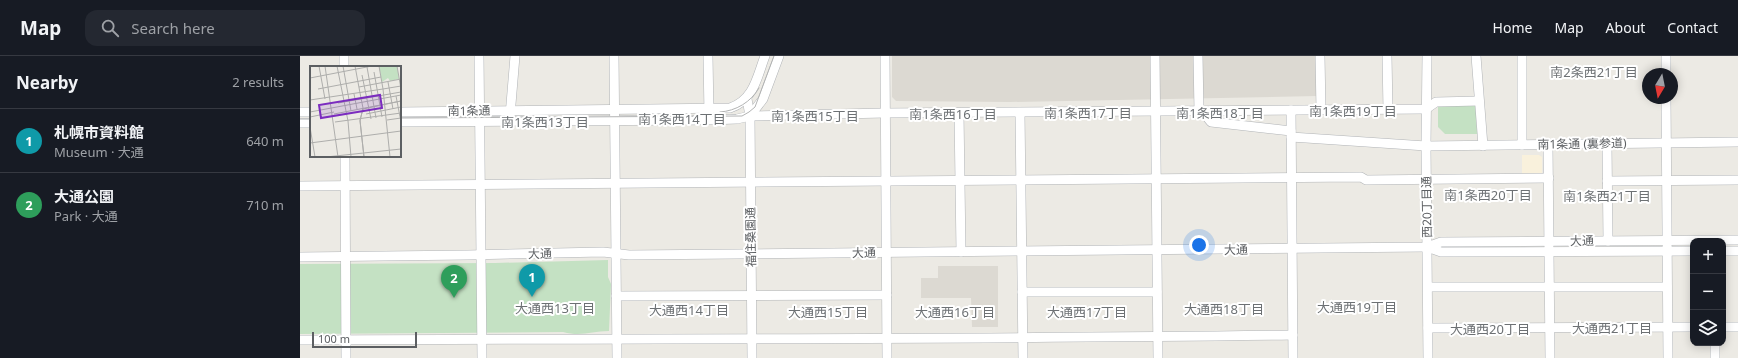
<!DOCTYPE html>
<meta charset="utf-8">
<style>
:root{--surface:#171b24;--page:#242831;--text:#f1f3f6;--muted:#9ea1a6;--line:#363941;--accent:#0f766e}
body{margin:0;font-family:"Noto Sans","Noto Sans JP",sans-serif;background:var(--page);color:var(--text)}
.controls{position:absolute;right:12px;bottom:12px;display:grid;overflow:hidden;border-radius:8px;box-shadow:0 2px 10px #0003}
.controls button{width:36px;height:36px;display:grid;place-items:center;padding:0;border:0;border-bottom:1px solid var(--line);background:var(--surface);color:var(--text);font:20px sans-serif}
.compass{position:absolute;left:1342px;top:12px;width:36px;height:36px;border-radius:50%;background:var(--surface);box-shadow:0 2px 10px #0003;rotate:190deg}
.scale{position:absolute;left:12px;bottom:10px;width:105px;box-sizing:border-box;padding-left:4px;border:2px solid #5c5f62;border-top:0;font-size:11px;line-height:14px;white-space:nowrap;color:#5c5f62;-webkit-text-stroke:3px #fff;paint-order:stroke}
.you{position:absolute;left:899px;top:189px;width:14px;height:14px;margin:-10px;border:3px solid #fff;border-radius:50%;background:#1a73e8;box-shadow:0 0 0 6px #1a73e833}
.badge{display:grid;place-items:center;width:26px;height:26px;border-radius:50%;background:var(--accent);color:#fff;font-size:13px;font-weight:700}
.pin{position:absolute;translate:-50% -33px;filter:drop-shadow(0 1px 2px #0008)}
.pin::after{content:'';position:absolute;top:21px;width:14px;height:12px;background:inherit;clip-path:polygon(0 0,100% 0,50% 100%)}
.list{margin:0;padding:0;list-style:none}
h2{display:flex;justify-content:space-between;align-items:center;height:52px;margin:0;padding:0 16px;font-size:17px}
h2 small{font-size:13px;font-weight:400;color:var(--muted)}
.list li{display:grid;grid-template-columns:26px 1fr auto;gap:12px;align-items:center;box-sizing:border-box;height:64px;padding:0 16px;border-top:1px solid var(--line)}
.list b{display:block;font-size:15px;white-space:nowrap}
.list p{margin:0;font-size:13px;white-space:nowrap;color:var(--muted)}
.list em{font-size:13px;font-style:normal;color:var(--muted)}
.icon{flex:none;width:22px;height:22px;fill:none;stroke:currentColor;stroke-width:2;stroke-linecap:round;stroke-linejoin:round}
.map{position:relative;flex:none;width:1438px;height:302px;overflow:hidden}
header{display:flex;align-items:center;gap:24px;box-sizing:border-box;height:56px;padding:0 20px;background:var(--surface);border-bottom:1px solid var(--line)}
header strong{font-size:19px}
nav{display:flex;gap:22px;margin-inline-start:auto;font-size:14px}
.search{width:280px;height:36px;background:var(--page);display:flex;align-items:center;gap:10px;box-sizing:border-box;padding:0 14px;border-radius:12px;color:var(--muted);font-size:15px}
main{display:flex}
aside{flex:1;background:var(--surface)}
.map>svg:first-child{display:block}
.commercial{fill:#f9f1dc}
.education{fill:#dcd9d2}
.green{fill:#c4e1c3}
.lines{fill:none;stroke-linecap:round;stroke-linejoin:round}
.minor-casing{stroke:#b1b4b7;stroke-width:10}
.minor{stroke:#fff;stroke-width:9}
.tram{stroke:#b2b3b3;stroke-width:1}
.labels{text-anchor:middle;stroke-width:4;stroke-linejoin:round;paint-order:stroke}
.street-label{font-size:12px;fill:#5c5f62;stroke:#fff}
.neighbourhood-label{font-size:13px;fill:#6d7174;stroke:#fff}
.inset-road{fill:none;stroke:#aeaeac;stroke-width:1}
.view{fill:#7b2cbf;fill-opacity:0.15;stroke:#7b2cbf;stroke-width:2}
.inset-edge{fill:none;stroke:#5c5f62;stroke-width:2}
</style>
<header>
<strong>Map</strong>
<div class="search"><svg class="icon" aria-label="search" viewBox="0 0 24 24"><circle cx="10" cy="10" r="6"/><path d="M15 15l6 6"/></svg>Search here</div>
<nav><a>Home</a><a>Map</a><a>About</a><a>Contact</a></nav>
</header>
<main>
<aside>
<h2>Nearby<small>2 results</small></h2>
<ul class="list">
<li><span class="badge" style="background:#0f9aa8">1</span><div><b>札幌市資料館</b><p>Museum · 大通</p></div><em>640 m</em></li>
<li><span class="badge" style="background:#2e9e5b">2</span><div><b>大通公園</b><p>Park · 大通</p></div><em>710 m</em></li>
</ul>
</aside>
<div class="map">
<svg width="1438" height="302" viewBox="0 0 1438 302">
<rect width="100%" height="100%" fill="#eceae4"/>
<polygon class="commercial" points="1222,99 1239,99 1242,101 1242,120 1222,120"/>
<g class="education">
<polygon points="592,0 1016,0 1017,40 710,46 596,45 592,41"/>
<polygon points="638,210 698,210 698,271 672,271 671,242 621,242 621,222 638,222"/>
</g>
<g class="green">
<polygon points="1174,48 1176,51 1177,78 1145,78 1138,71 1138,50"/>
<path d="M308 204V221L311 228 309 275C291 275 282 281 263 276L0 278V208L195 207Z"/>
</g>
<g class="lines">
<g class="minor-casing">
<g id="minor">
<polyline points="44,0 44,11"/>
<polyline points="179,0 182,302"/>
<polyline points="314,0 317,302"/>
<polyline points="408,0 409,59"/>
<polyline points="585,0 587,302"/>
<polyline points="855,0 858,302"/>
<polyline points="898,0 899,55"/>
<polyline points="1020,0 1021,54"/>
<polyline points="1087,0 1088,54"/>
<polyline points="1127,0 1126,90 1128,302"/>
<polyline points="1176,0 1183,90"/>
<polyline points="1222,0 1222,89"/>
<polyline points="1366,18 1366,0"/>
<polyline points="1366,42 1368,302"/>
<polyline points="447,43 450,60 452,302"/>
<polyline points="991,54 993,302"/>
<polyline points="902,55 911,66 991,75"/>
<polyline points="0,56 11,56"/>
<path d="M100 56 430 52C454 44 457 21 465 0"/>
<polyline points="659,57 661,196"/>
<polyline points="720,57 723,302"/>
<polyline points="210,60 215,0"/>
<polyline points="450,60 463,43 479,0"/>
<polyline points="100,66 409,64 437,63 450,60 585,57 1126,53 1136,46 1179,45"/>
<polyline points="0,67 11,67"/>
<polyline points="991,81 1126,90 1438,86"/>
<polyline points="1307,88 1308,185"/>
<polyline points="1248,89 1250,302"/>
<polyline points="45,100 46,302"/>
<polyline points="1307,125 1438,124"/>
<polyline points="0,130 1061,121 1066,124 1249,122"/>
<polyline points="1127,191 1141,196 1393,195"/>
<polyline points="1423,195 1438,195"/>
<polyline points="0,201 168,199 303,196 329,199 1127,191 1141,186 1438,184"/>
<polyline points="1128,231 1367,231"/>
<polyline points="722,236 857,236"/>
<polyline points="316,240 587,239"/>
<polyline points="1423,271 1438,271"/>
<polyline points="1128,272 1393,271"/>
<path d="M0 284C331 282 662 284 993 279"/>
<polyline points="1415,287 1415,302"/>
</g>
</g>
<use href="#minor" class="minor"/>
<g class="tram">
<path d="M420 56C436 55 451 46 459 32"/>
<polyline points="100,62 442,60 449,56 455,51 474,0"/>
<polyline points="0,63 11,63"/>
</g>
</g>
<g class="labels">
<g class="street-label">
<text transform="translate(169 55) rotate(-1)" y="4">南1条通</text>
<text transform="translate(1282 88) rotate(-1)" y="4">南1条通 (裏参道)</text>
<text transform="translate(1127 151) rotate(-91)" y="4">西20丁目通</text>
<text transform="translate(451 181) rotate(-91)" y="4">福住桑園通</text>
<text transform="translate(1282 185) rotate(-1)" y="4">大通</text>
<text transform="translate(936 194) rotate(-1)" y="4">大通</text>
<text transform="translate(564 197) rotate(-1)" y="4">大通</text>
<text transform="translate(240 198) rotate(-1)" y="4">大通</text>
</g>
<g class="neighbourhood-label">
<text x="1294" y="21">南2条西21丁目</text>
<text x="1053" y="60">南1条西19丁目</text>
<text x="788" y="62">南1条西17丁目</text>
<text x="920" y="62">南1条西18丁目</text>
<text x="653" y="63">南1条西16丁目</text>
<text x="515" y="65">南1条西15丁目</text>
<text x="382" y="68">南1条西14丁目</text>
<text x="245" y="71">南1条西13丁目</text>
<text x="1188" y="144">南1条西20丁目</text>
<text x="1307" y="145">南1条西21丁目</text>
<text x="1057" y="256">大通西19丁目</text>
<text x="255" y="257">大通西13丁目</text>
<text x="924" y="258">大通西18丁目</text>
<text x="389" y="259">大通西14丁目</text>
<text x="528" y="261">大通西15丁目</text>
<text x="655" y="261">大通西16丁目</text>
<text x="787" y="261">大通西17丁目</text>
<text x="1312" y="277">大通西21丁目</text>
<text x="1190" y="278">大通西20丁目</text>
</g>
</g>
<g transform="translate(10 10)">
<rect width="91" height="91" fill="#eceae4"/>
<path d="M69 0H87L89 13 80 15 78 12 72 16Z" fill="#c4e1c3"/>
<path class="inset-road" d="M9 0 15 33M15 0 28 91M27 0 38 55 41 91M33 0 41 45M45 0 50 27M87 0 91 23M57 1 66 52M64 6 72 51M52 9 61 53M0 12 62 0M78 16 83 43M49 21 91 13M8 23 71 11M73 23 80 91M73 23 91 20M50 27 53 42M44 28 47 43M86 30 91 56M0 34 73 23 69 0M28 37 91 26M53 42 50 55 54 91M0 46 91 29M24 48 91 35M56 48 91 41M0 51 24 46M77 54 91 52M25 56 91 47M0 61 5 91M0 77 91 65M16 91 91 83M54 91 50 54 53 43 91 35"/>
<path class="view" d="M70 29 72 42 11 52 9 39Z"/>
<rect width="91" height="91" class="inset-edge"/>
</g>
</svg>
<div class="controls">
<button>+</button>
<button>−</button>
<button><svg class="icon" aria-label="layers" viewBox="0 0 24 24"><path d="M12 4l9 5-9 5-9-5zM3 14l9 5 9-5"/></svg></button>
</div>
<svg class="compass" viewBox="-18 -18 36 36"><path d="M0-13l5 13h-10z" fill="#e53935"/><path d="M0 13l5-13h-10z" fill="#9ea1a6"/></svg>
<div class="scale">100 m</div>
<div class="you"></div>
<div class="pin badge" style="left:232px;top:241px;background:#0f9aa8">1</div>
<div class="pin badge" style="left:154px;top:242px;background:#2e9e5b">2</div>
</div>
</main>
